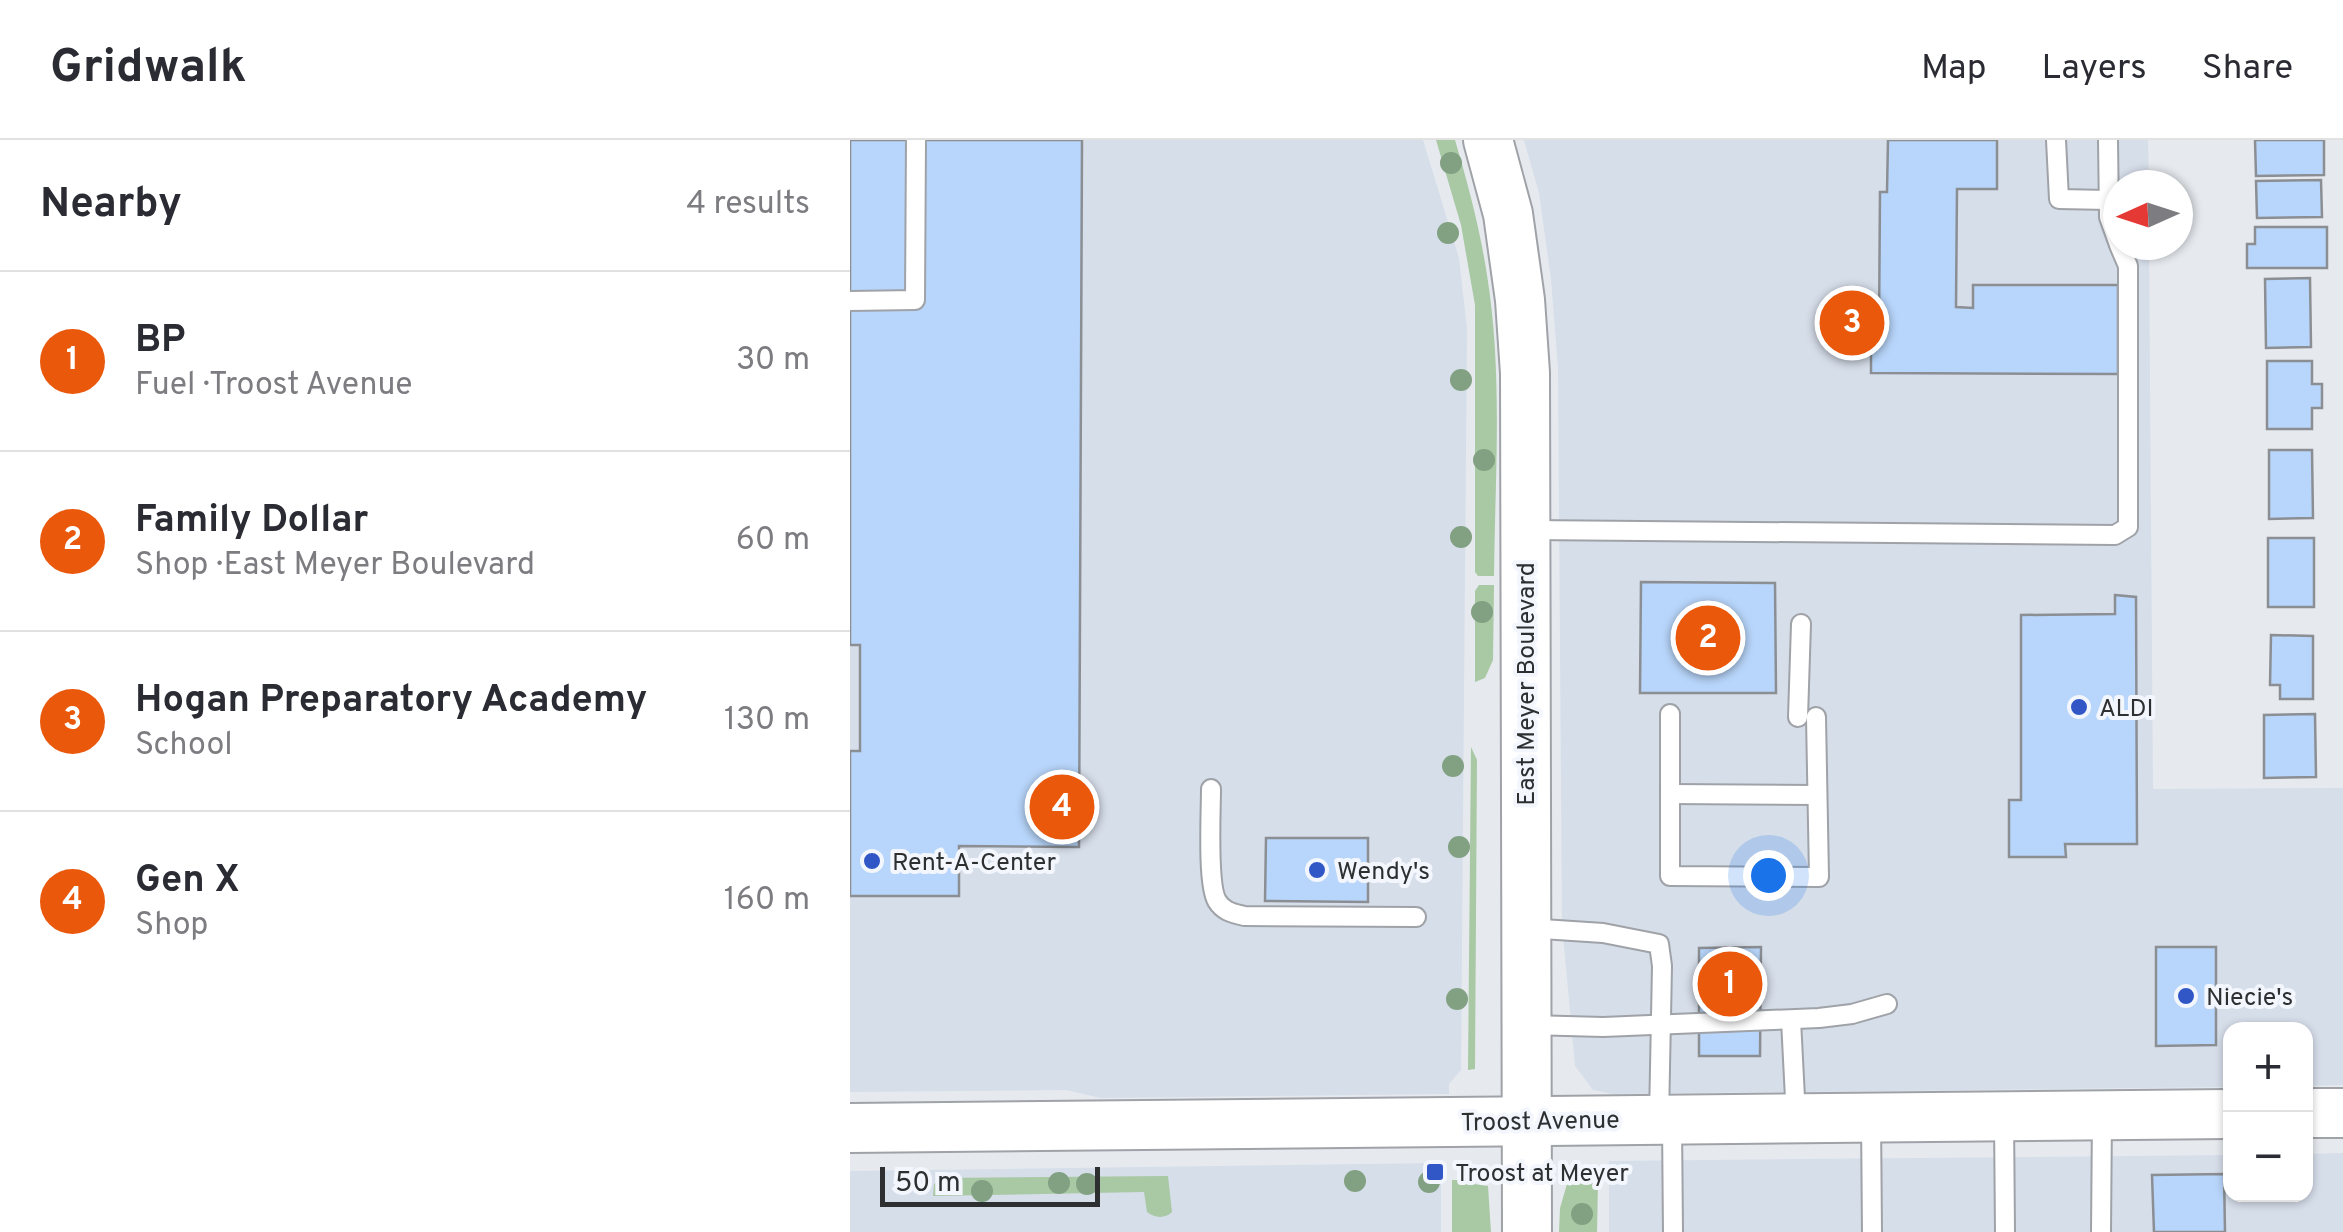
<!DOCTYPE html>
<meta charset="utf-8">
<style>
:root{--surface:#fff;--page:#f7f7f7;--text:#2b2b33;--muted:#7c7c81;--line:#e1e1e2;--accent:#ea580c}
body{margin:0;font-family:Overpass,sans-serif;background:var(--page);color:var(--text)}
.controls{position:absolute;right:30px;bottom:30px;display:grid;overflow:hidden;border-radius:20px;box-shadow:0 2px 8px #0004}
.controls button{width:90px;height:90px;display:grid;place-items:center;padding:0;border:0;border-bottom:2px solid var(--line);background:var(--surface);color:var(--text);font:50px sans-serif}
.compass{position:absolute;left:1253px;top:30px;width:90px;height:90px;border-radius:50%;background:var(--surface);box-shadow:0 2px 8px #0004;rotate:267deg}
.scale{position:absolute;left:30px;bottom:25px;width:220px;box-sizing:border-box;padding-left:10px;border:5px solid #2d2f31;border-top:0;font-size:28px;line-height:35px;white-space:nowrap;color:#2d2f31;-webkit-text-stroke:8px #f3f7fd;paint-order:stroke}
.you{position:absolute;left:918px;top:735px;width:35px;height:35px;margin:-25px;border:8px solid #fff;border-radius:50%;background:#1a73e8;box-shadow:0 0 0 15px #1a73e833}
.badge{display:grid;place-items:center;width:65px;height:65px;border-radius:50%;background:var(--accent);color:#fff;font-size:32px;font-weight:700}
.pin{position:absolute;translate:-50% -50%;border:5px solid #fff;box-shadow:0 2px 10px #0006}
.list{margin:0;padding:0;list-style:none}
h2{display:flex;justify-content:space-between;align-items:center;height:130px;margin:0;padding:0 40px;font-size:42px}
h2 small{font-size:32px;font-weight:400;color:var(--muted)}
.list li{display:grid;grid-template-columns:65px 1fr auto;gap:30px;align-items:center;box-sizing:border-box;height:180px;padding:0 40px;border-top:2px solid var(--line)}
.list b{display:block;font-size:38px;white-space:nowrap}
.list p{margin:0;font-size:32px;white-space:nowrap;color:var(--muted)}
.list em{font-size:32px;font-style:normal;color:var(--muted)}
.map{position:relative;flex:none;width:1493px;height:1092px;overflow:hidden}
header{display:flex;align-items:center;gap:60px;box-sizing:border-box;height:140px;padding:0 50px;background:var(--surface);border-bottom:2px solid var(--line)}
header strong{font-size:48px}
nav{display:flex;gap:55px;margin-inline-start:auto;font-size:35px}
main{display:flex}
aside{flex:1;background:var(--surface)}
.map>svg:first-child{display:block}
.built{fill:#d6deea}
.green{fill:#a9c8a4}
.building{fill:#b8d6fb;stroke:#8b8f94;stroke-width:2.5}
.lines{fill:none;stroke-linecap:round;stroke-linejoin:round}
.service-casing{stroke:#9fa2a7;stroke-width:22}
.secondary-casing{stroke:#9fa2a7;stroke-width:52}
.service{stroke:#fff;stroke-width:18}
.secondary{stroke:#fff;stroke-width:48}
.tree{fill:#82a182}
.poi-dot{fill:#3157c7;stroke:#f3f7fd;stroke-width:4}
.labels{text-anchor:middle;stroke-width:8;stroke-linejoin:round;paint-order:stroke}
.street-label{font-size:25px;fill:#2d2f31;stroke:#f3f7fd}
.poi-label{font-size:25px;fill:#2d2f31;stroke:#f3f7fd;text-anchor:start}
</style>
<header>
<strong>Gridwalk</strong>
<nav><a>Map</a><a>Layers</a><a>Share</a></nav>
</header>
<main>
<aside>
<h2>Nearby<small>4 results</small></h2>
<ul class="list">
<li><span class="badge">1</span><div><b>BP</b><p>Fuel · Troost Avenue</p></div><em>30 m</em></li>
<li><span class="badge">2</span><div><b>Family Dollar</b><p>Shop · East Meyer Boulevard</p></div><em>60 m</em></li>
<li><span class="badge">3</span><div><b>Hogan Preparatory Academy</b><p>School</p></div><em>130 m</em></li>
<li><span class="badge">4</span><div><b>Gen X</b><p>Shop</p></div><em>160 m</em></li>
</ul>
</aside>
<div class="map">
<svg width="1493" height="1092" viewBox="0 0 1493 1092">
<rect width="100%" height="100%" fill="#e6eaef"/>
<g class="built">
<polygon points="0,0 573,0 609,118 617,189 611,930 599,944 599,954 251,958 216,950 0,952"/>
<polygon points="674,0 1298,0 1299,45 1268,45 1268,105 1299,105 1303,649 1493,648 1493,945 1456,946 1456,890 1380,890 1380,947 763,954 743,950 725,926 712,784 708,228 701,139 689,53"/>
<polygon points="1493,1013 1493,1092 759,1092 759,1021 1380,1015 1380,1054 1456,1054 1456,1014"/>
<polygon points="591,1023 591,1092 0,1092 0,1031"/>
</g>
<g class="green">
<path d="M586 0H605C618 44 630 89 637 135 653 233 645 337 644 436H628L625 432V165L611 85Z"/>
<polygon points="629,445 644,445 643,520 635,538 625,542 625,451"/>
<polygon points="621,607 627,620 625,929 618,930"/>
<path d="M318 1036 322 1072C315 1079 304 1078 297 1072L294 1052 83 1056 84 1044 94 1038Z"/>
<polygon points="602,1040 617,1040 617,1043 638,1046 641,1092 602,1092"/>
<polygon points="723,1042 748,1043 747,1092 709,1092 710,1068 717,1044"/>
</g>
<g class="building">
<polygon points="0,0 232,0 229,707 109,706 109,756 0,756 0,611 10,611 10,505 0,505"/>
<polygon points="1038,0 1147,0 1147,49 1107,49 1106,167 1123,168 1123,145 1268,145 1268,234 1021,233 1021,190 1029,190 1030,52 1037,52"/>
<polygon points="1405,0 1474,0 1474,35 1406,36"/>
<polygon points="1471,40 1472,77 1407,78 1406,41"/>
<polygon points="1405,87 1477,87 1477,128 1397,128 1397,104 1405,104"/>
<polygon points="1460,138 1461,207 1416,208 1415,139"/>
<polygon points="1417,221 1462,221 1462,244 1472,244 1472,268 1462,268 1462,289 1417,289"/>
<polygon points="1419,310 1462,310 1463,378 1419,379"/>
<rect x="1418" y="398" width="46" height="69"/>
<polygon points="791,442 925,443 926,553 790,553"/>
<polygon points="1265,455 1286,457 1287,704 1215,704 1216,717 1159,717 1159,660 1171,660 1171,475 1265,474"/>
<polygon points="1421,495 1463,496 1463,559 1430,559 1430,545 1420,545"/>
<polygon points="1465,574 1466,637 1414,638 1414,575"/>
<polygon points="416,698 518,698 518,762 415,761"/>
<polygon points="911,807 910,916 849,916 849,808"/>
<polygon points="1306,807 1366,807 1366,905 1306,906"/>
<polygon points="1374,1034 1375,1092 1304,1092 1302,1035"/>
</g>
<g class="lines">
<g class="service-casing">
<g id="service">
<polyline points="1206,0 1209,59 1259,60"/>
<polyline points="1258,0 1259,77 1268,102"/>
<polyline points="0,161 65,160 66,0"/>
<polyline points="680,390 1265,395 1278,387 1278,126 1269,105"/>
<polyline points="820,574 820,736 969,737 966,577"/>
<polyline points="948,577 951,484"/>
<path d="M361 649C361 672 357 744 367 761 374 772 383 773 394 776L566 777"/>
<polyline points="820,654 967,655"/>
<polyline points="677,788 753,793 809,804 812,826 809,979"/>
<polyline points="941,880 946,978"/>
<polyline points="679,885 753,887 969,878 1002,874 1037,864"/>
<polyline points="1021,977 1022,1092"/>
<polyline points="1154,978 1155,1092"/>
<polyline points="822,983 823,1092"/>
<polyline points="1251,1092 1252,976"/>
</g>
</g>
<g class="secondary-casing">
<g id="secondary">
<polyline points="638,0 658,74 670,160 675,233 677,1092"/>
<polyline points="1456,973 1493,973"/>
<polyline points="0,988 1380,974"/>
</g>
</g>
<use href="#service" class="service"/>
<use href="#secondary" class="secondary"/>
</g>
<g class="tree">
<circle cx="601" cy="23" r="11"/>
<circle cx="598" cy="93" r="11"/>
<circle cx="611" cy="240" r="11"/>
<circle cx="634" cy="320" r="11"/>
<circle cx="611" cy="397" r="11"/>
<circle cx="632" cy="472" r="11"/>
<circle cx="603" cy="626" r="11"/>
<circle cx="609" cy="707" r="11"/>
<circle cx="607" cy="859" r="11"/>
<circle cx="505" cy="1041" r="11"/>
<circle cx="579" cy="1042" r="11"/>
<circle cx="209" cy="1043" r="11"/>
<circle cx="237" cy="1044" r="11"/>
<circle cx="132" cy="1051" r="11"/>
<circle cx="732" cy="1074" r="11"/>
</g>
<g class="poi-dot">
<circle cx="1229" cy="567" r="10"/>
<circle cx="22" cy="721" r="10"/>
<circle cx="467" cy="730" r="10"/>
<circle cx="1336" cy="856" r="10"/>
<rect x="575" y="1022" width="20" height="20" rx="5"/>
</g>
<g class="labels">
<g class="street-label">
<text transform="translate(675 544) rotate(-90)" y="9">East Meyer Boulevard</text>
<text transform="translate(690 980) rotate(-1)" y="9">Troost Avenue</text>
</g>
<g class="poi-label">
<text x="1249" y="576">ALDI</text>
<text x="42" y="730">Rent-A-Center</text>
<text x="487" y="739">Wendy's</text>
<text x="1356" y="865">Niecie's</text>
<text x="605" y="1041">Troost at Meyer</text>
</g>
</g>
</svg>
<div class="controls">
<button>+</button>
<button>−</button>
</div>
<svg class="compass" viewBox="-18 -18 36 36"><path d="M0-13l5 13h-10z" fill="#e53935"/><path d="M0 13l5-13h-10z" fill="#7c7c81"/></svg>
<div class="scale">50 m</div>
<div class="you"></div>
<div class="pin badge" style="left:880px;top:844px">1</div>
<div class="pin badge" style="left:858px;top:498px">2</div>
<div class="pin badge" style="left:1002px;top:183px">3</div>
<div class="pin badge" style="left:212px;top:667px">4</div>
</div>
</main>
